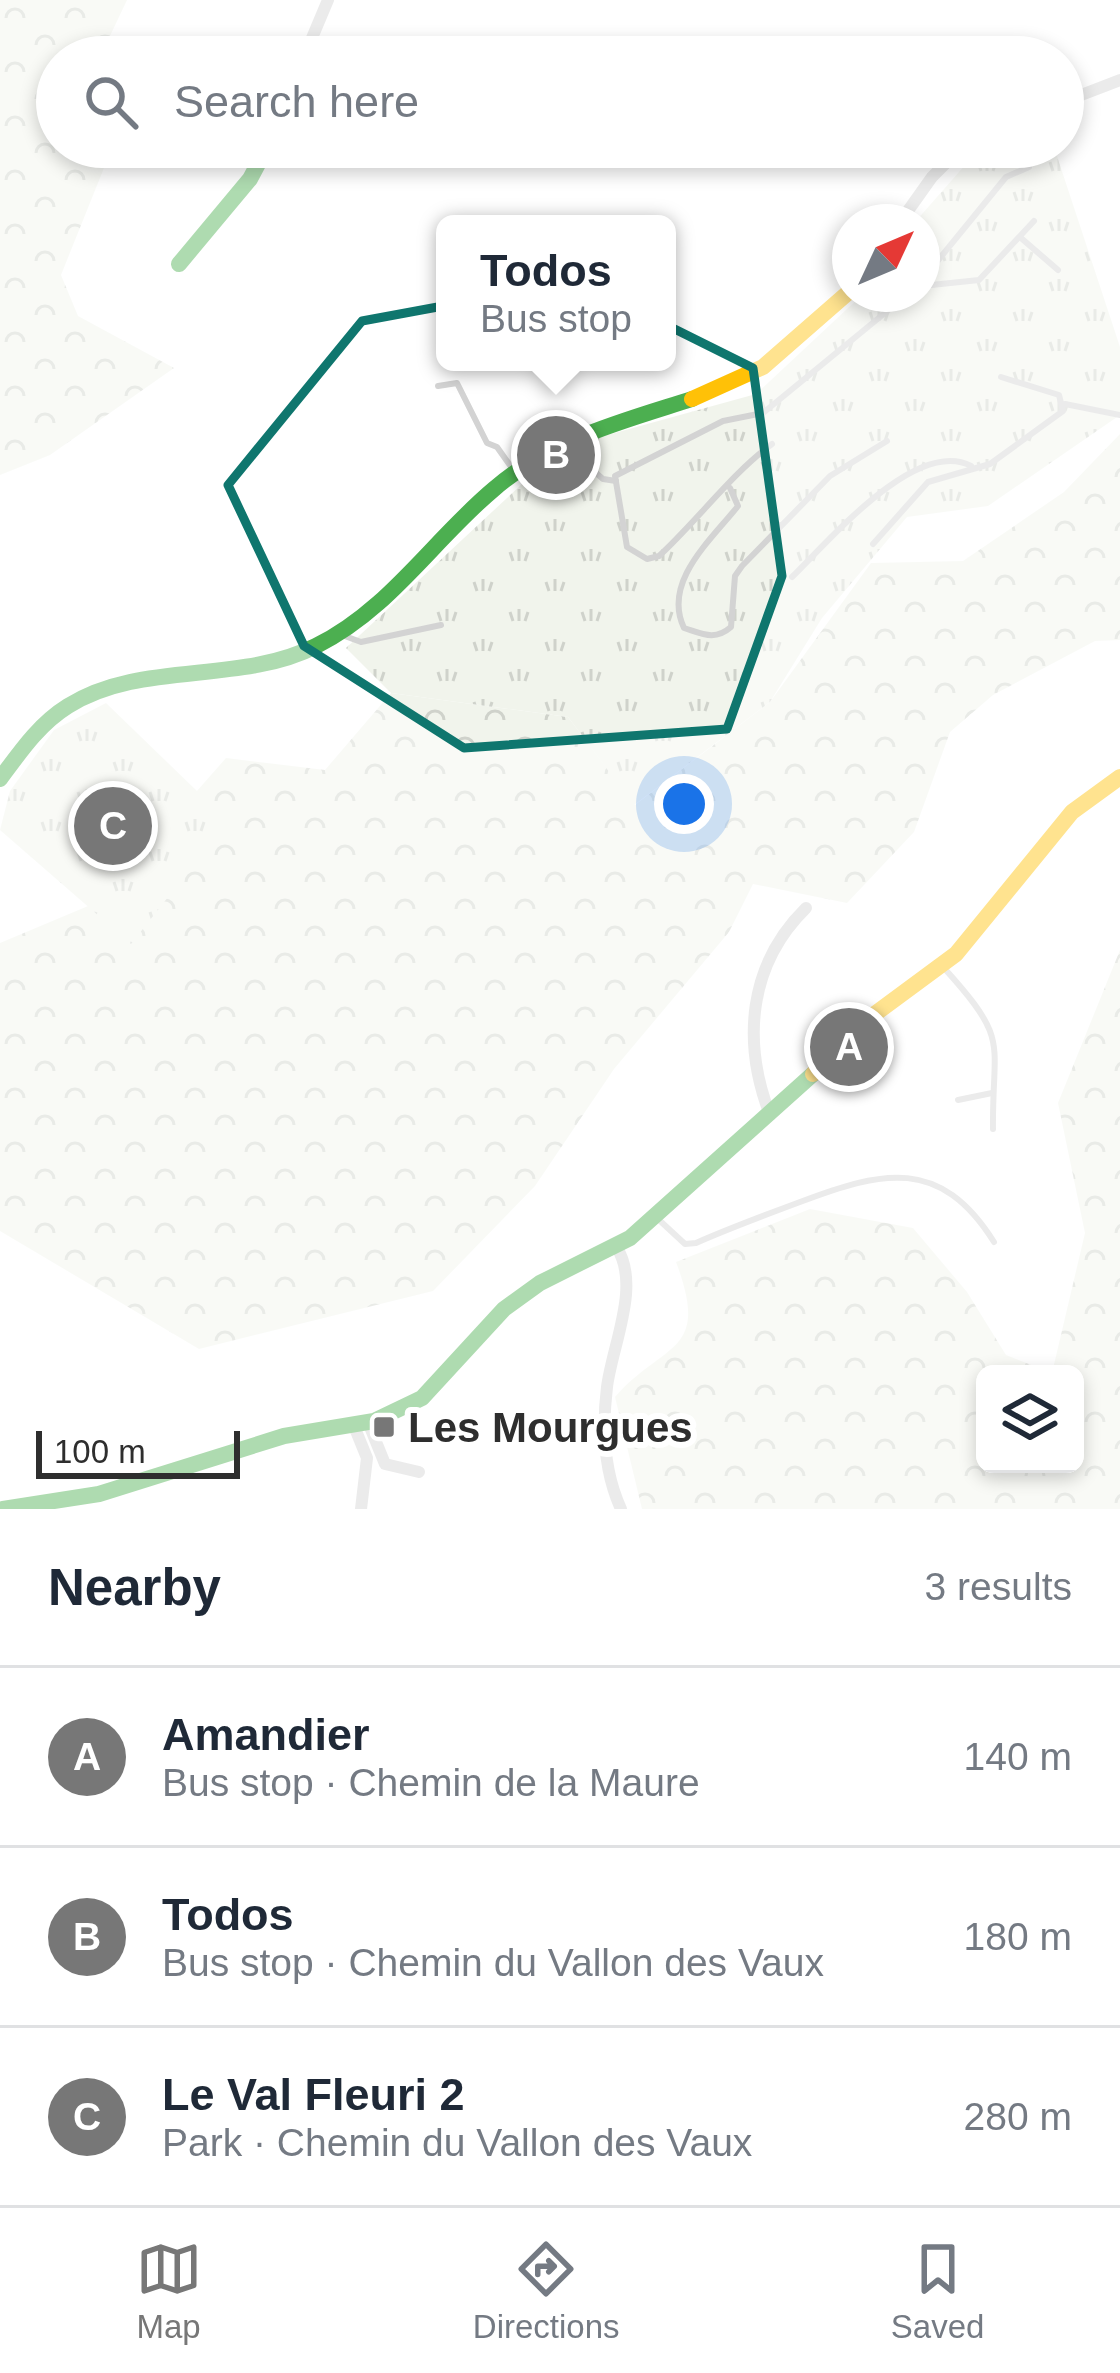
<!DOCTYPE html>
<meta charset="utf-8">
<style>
:root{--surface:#fff;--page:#f2f2f3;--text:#1f2937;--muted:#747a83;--line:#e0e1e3;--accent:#777}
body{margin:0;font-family:Helvetica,sans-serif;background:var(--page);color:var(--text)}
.controls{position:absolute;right:36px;bottom:36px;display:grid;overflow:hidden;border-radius:18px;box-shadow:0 6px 18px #0003}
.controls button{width:108px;height:108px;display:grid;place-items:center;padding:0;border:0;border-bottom:3px solid var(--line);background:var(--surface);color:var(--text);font:60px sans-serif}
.compass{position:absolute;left:832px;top:204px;width:108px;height:108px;border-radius:50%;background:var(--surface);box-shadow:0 6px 18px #0003;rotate:46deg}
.scale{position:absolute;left:36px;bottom:30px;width:204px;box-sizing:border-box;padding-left:12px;border:6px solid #2e2e2e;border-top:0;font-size:33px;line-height:42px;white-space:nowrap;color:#2e2e2e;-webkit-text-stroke:9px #fff;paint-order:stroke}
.you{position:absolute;left:684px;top:804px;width:42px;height:42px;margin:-30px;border:9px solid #fff;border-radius:50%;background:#1a73e8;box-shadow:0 0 0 18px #1a73e833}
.badge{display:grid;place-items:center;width:78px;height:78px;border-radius:50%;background:var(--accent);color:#fff;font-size:39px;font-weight:700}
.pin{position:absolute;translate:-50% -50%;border:6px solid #fff;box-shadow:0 3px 12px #0006}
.popup{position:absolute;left:436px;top:215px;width:240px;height:156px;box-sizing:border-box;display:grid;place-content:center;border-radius:18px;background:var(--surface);filter:drop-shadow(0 3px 9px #0005);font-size:39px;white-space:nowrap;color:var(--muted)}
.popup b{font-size:45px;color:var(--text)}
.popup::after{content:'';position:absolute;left:50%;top:100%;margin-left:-24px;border:24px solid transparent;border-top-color:var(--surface)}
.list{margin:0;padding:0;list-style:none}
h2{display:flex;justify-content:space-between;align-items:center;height:156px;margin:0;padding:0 48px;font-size:51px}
h2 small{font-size:39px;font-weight:400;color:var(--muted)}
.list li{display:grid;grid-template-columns:78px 1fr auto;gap:36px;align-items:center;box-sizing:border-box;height:180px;padding:0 48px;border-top:3px solid var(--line)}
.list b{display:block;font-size:45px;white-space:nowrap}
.list p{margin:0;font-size:39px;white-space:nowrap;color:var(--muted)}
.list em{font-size:39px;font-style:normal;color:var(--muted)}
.icon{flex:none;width:66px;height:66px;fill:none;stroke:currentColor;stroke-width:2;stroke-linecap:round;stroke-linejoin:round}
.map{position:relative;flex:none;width:1120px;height:1509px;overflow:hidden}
.search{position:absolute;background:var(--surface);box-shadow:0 6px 18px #0003;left:36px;right:36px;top:36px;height:132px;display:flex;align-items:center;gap:30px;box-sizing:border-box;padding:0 42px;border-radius:66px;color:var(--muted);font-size:45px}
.sheet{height:696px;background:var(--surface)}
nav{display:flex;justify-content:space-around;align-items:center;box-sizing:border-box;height:168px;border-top:3px solid var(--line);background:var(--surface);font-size:33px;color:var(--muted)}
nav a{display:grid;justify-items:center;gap:6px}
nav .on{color:var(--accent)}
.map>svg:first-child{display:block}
.forest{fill:url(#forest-crowns);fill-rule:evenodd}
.park{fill:url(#park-tufts)}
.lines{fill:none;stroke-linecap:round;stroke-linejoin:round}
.lane{stroke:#d3d3d3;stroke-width:6}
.street{stroke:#d3d3d3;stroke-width:12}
.fast{stroke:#4caf50;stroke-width:16}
.slow{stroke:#ffc107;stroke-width:16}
.marked{fill:none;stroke:#0f766e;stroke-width:9;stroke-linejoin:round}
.poi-dot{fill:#777;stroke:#fff;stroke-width:4.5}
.labels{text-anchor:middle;stroke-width:12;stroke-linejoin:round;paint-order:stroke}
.poi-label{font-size:42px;font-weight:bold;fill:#2e2e2e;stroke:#fff;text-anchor:start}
</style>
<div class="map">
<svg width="1120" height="1509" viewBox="0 0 1120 1509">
<defs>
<pattern id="forest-crowns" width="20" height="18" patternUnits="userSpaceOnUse" patternTransform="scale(3)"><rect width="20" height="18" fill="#f1f4ec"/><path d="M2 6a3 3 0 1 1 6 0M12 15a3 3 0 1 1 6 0" fill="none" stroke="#cfd2cb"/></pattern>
<pattern id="park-tufts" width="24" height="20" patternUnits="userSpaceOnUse" patternTransform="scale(3)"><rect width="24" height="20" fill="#f1f4ec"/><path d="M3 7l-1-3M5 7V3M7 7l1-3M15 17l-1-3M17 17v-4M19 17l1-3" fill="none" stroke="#cfd2cb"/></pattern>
</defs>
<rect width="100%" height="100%" fill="#fff"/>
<g class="forest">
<polygon points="0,0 127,0 100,57 57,57 57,147 102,147 108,158 61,275 78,316 174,368 50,455 0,475"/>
<polygon points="1120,434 1120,640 1095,641 993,695 950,732 914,832 847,903 753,884 729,932 614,1069 535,1186 433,1291 199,1349 0,1231 0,943 100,901 226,758 325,770 391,693 568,717 635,805 770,702 871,563 963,561 1064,492"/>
<path d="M1120 950V1509H642L615 1397C664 1341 711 1355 676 1262L810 1209 913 1228 967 1292 1006 1355 1052 1373 1085 1233 1058 1103ZM985 1374H1075V1464H985Z"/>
</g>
<g class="park">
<polygon points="981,147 1054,147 1120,347 1120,415 988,506 907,517 822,618 770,702 634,805 568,717 391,693 346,648 537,470 593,439 756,394 863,294 922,294 922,222 915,222"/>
<polygon points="106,703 228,821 131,944 0,830 10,791 54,730"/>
</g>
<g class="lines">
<g class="lane">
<polyline points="1021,238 1058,270"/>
<polyline points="922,280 1006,177 1029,167"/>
<polyline points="922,286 979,280 1034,221"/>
<polyline points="438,386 457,383 487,443 497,447 514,471"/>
<polyline points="1065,404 1120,415"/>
<path d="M772 444C732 473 698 520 659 556L647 559 627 547 615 476 723 421 763 413 908 294"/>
<polyline points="566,447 603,479 616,481"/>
<path d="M730 488 738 506C711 540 662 582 684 628 703 634 715 641 731 627L735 576 742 566 830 476 887 441"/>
<polyline points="873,544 928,482 990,464 1063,411 1059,395 1001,377"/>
<path d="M792 577C828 542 916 437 971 466"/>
<polyline points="342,635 361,642 441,625"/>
<path d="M944 968C1011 1042 992 1040 993 1129"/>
<polyline points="958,1100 992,1093"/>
<path d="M658 1219 685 1244 696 1243C730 1228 765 1215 800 1202 882 1171 940 1156 994 1242"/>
</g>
<g class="street">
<polyline points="304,57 328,0"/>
<polyline points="1063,102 1120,80"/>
<polyline points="900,222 932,177 962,147"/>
<path d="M770 1115C742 1042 748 965 806 908"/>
<path d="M617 1248C641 1286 612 1346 607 1387 602 1428 604 1472 621 1509"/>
<polyline points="368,1422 385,1464 419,1472"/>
<polyline points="354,1426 367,1458 361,1509"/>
</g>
<g class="fast">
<polyline points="179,264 250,179 267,147"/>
<path d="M0 779C20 752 39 724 68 706 141 660 239 685 316 646 389 610 433 540 494 489 552 439 620 422 692 399"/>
<polyline points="3,1509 99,1494 284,1436 374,1421 422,1398 504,1309 540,1283 630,1238 813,1074"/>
</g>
<g class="slow">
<polyline points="692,399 763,367 850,291"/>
<polyline points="813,1074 864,1022 956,954 1072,812 1120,777"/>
</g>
</g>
<path d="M0 0H1120V1509H0ZM578 281 753 368 782 576 727 729 464 748 304 646 228 485 362 321Z" fill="#fff" fill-opacity=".55" fill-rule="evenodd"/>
<path class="marked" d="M578 281 753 368 782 576 727 729 464 748 304 646 228 485 362 321Z"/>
<rect class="poi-dot" x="372" y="1415" width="24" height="24" rx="6"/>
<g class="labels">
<g class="poi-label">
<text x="408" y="1442">Les Mourgues</text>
</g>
</g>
</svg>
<div class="controls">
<button><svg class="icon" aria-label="layers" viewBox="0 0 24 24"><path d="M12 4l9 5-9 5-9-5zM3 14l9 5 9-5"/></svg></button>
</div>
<svg class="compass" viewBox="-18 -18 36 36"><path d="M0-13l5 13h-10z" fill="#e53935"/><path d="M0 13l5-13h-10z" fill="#747a83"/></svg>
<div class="scale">100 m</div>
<div class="you"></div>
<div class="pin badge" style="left:849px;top:1047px">A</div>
<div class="pin badge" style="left:556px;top:455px">B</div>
<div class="popup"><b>Todos</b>Bus stop</div>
<div class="pin badge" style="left:113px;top:826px">C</div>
<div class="search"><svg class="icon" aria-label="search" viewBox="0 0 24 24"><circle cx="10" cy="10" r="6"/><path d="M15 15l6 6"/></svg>Search here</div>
</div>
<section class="sheet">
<h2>Nearby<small>3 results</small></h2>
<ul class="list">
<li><span class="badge">A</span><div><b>Amandier</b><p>Bus stop · Chemin de la Maure</p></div><em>140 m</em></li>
<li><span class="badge">B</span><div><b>Todos</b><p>Bus stop · Chemin du Vallon des Vaux</p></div><em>180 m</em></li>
<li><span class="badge">C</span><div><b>Le Val Fleuri 2</b><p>Park · Chemin du Vallon des Vaux</p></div><em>280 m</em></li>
</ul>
</section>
<nav>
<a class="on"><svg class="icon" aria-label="map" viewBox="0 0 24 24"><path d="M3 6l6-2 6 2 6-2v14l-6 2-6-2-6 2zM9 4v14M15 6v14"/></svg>Map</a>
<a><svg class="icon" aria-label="directions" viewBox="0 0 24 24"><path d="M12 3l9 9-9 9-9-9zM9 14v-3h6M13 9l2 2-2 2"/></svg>Directions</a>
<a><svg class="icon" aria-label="saved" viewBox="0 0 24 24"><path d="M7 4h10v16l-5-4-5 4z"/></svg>Saved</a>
</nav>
